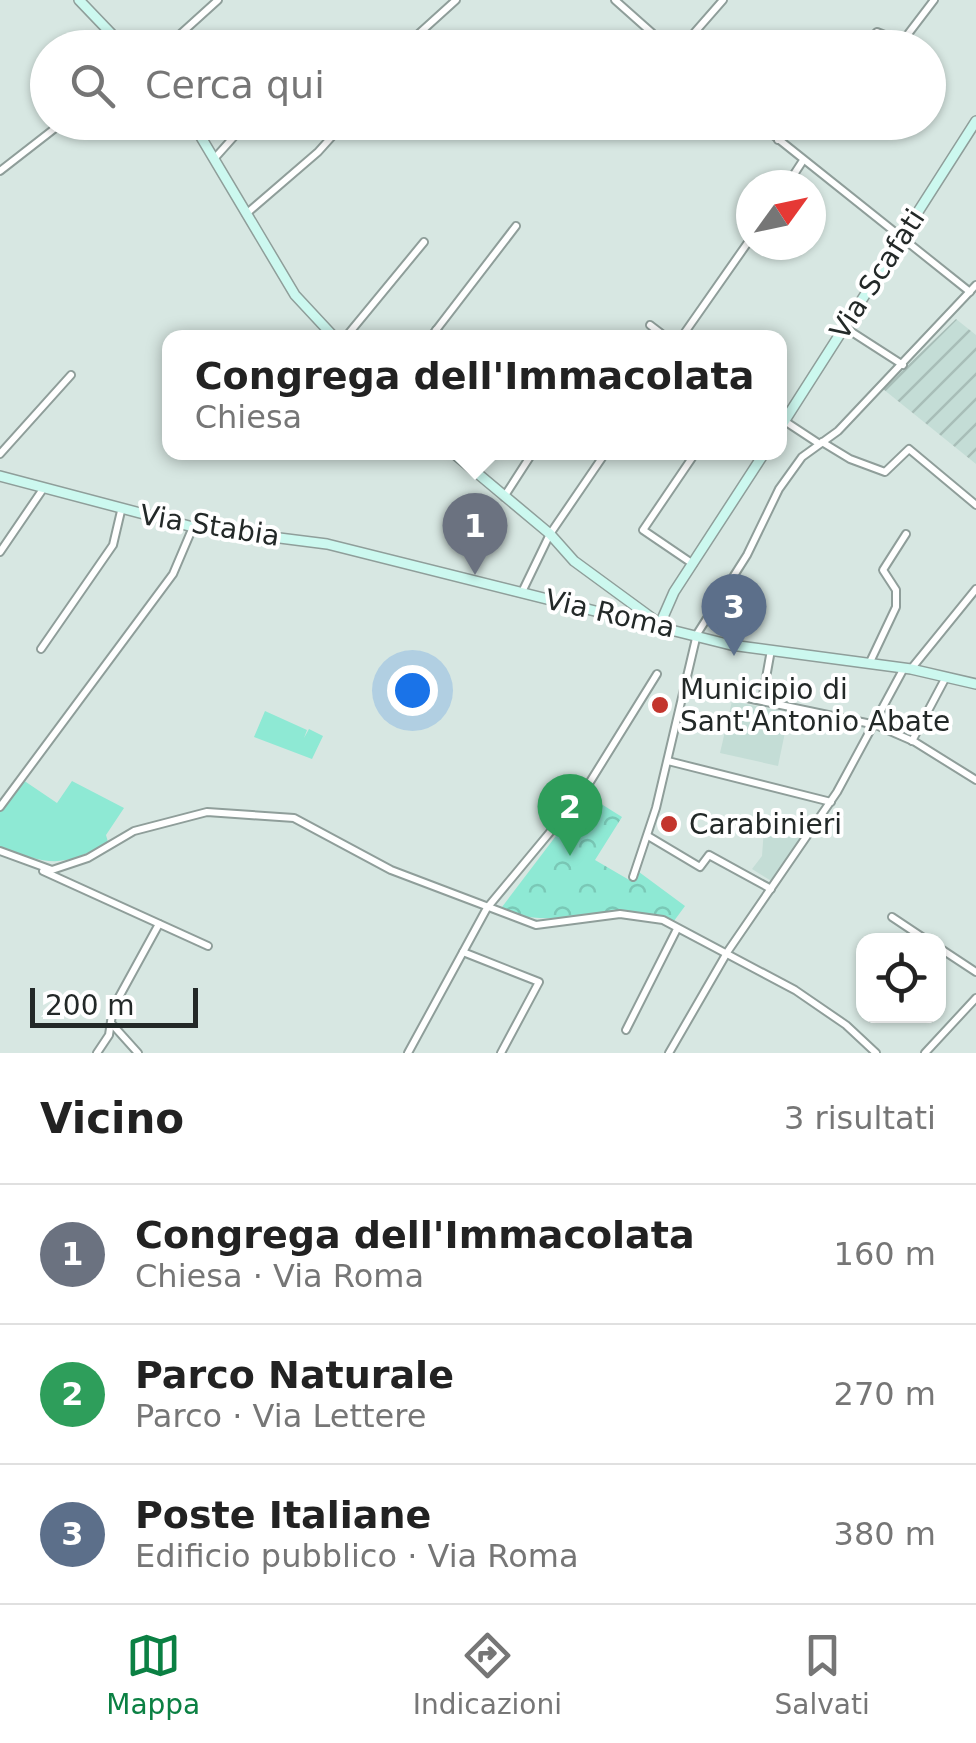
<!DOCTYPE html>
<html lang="it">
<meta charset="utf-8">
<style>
:root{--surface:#fff;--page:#f2f2f2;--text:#222;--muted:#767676;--line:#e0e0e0;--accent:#0b8043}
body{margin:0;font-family:"DejaVu Sans",sans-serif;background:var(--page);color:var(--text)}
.controls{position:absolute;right:30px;bottom:30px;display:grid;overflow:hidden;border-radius:20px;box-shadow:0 2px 8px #0004}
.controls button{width:90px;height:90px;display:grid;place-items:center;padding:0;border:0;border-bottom:2px solid var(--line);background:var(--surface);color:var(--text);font:50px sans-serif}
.compass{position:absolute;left:736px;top:170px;width:90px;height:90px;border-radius:50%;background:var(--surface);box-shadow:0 2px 8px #0004;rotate:57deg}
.scale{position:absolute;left:30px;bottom:25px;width:168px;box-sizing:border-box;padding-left:10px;border:5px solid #232928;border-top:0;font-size:28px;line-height:35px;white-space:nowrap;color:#232928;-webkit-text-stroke:8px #fff;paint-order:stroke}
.you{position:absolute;left:412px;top:690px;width:35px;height:35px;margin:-25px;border:8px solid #fff;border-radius:50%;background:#1a73e8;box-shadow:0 0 0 15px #1a73e833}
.badge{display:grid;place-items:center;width:65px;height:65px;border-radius:50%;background:var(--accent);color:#fff;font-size:32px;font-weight:700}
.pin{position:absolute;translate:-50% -82px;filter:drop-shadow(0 2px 5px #0008)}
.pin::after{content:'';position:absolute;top:52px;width:35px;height:30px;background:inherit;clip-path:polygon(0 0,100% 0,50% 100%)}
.popup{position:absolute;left:162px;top:330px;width:625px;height:130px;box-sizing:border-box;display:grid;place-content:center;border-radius:20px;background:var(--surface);filter:drop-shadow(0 2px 8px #0005);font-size:32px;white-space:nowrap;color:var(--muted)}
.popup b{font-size:38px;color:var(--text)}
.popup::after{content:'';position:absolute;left:50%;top:100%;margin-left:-20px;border:20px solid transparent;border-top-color:var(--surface)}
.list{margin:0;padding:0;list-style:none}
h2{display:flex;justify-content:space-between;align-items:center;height:130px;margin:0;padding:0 40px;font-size:42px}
h2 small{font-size:32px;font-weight:400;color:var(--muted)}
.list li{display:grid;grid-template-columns:65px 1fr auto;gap:30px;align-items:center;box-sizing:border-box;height:140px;padding:0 40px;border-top:2px solid var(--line)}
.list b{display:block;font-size:38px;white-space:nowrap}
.list p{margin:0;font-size:32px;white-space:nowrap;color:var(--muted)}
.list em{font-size:32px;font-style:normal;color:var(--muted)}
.icon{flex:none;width:55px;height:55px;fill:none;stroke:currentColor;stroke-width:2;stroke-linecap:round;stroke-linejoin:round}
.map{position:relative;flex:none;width:976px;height:1053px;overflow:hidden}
.search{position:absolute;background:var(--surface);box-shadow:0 2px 8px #0004;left:30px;right:30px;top:30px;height:110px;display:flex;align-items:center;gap:25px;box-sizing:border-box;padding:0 35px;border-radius:55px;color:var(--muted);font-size:38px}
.sheet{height:550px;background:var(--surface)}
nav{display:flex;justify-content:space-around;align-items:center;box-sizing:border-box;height:140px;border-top:2px solid var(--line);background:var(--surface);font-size:28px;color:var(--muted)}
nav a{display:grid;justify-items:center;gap:5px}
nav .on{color:var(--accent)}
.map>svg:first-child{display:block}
.built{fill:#c4ddd6}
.industrial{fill:url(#industrial-furrows)}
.park{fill:url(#park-crowns)}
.pitch{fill:#8ee9d4}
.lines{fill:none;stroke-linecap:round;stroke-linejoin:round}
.street-casing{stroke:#8f9e9a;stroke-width:10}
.secondary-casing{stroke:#8f9e9a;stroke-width:12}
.street{stroke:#fff;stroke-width:6}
.secondary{stroke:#ccf8ef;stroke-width:9}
.poi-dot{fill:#c3352d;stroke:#fff;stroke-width:4}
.labels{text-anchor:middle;stroke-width:8;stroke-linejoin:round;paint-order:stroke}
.street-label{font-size:28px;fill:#232928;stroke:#fff}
.poi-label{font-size:28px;fill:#232928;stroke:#fff;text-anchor:start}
</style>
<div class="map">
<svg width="976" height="1053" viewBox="0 0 976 1053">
<defs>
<pattern id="industrial-furrows" width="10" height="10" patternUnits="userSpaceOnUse" patternTransform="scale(2.5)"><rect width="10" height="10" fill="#c4ddd6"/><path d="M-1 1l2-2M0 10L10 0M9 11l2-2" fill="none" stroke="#a8beb8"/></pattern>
<pattern id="park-crowns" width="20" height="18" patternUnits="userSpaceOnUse" patternTransform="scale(2.5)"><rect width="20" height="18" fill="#8ee9d4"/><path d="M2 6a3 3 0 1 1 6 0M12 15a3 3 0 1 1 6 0" fill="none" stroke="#7ac8b6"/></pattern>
</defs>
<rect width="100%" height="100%" fill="#d7e7e2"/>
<g class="built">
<polygon points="732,701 789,713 778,766 720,753"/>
<polygon points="776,815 804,837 773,882 752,869 762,856 764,828"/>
</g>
<polygon class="industrial" points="956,319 976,335 976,464 883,389"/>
<path class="park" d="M587 795 622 817 595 860 631 881 639 872 685 906 674 921C626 904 533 933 502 907Z"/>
<g class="pitch">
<polygon points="265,711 307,730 304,738 309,729 323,736 312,759 254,737"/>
<path d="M23 780 57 803 72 781 124 808 106 835 108 842C62 869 49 864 0 848V810Z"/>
</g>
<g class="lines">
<g class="street-casing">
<g id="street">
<polyline points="615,0 669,48"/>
<polyline points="165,48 218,0"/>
<polyline points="403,48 456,0"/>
<polyline points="681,48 723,0"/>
<polyline points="862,48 877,32 902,42 934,0"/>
<polyline points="757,122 970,292"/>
<polyline points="778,140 783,122"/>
<polyline points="214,159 247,122"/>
<polyline points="0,171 63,122"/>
<polyline points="787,185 802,162"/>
<polyline points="246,214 318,152 345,122"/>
<polyline points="650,325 667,338"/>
<polyline points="844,327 903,365"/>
<polyline points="436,330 444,338"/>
<polyline points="345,338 424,242"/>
<polyline points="430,338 516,226"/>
<polyline points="681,338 751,238"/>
<polyline points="780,418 818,443"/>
<polyline points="822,442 850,459 885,472 909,449 976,505"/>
<polyline points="0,454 71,375"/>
<polyline points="504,497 533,452"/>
<polyline points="0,552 43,489"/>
<polyline points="693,564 643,530 696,452"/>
<polyline points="522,592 550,534 606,452"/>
<polyline points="41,649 113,545 121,511"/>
<polyline points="870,662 896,607 896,590 883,570 906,534"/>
<polyline points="911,669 976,589"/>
<polyline points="685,685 876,725 915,742 976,780"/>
<polyline points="762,700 771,650"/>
<polyline points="912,741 946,677"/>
<polyline points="668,761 831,802"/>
<polyline points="0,807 173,574 193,527"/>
<polyline points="648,836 700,867 709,855 771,889"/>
<polyline points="0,851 52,870 88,858 134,831 207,812 294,818 391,870 536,925 620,914 663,920 795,990 846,1025 876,1053"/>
<polyline points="43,871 208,946"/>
<polyline points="633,877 656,808 697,634 747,555 779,489 802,457 838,431 976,285"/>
<polyline points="892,917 928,941"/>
<polyline points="938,947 976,972"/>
<polyline points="463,952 539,982 501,1053"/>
<polyline points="111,1023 138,1053"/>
<polyline points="626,1030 677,929"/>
<polyline points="97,1053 109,1035 113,1008 159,924"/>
<polyline points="408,1053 487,908 585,790 657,674"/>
<polyline points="669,1053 728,951 837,792 904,668"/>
<polyline points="925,1053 976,998"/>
</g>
</g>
<g class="secondary-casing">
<g id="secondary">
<polyline points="79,0 125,48"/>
<polyline points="192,122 295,295 335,338"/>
<polyline points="780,428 976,121"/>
<polyline points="452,452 550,534 574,561 660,624"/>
<polyline points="0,476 193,527 327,544 731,645 911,669 976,684"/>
<polyline points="660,624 674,592 765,452"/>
</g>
</g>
<use href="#street" class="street"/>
<use href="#secondary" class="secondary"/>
</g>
<g class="poi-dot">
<circle cx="660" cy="705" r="10"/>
<circle cx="669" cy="824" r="10"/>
</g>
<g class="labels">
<g class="street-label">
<text transform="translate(877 274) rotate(-57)" y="10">Via Scafati</text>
<text transform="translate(210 525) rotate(9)" y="10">Via Stabia</text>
<text transform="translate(610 613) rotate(13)" y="10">Via Roma</text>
</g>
<g class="poi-label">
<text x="680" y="699">Municipio di<tspan x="680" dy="32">Sant'Antonio Abate</tspan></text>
<text x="689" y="834">Carabinieri</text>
</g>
</g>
</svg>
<div class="controls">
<button><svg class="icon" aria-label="locate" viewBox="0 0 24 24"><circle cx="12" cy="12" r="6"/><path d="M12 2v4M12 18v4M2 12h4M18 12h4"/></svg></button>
</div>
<svg class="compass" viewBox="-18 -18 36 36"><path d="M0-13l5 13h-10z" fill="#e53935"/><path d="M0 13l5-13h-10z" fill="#767676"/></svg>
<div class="scale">200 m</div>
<div class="you"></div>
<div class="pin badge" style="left:475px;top:575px;background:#6b7280">1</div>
<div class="popup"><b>Congrega dell'Immacolata</b>Chiesa</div>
<div class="pin badge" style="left:570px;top:856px;background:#2e9e5b">2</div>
<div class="pin badge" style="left:734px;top:656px;background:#5c6f8a">3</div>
<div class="search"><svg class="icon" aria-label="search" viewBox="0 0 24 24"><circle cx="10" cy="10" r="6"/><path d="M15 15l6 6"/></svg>Cerca qui</div>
</div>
<section class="sheet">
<h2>Vicino<small>3 risultati</small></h2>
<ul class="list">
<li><span class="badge" style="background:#6b7280">1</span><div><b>Congrega dell'Immacolata</b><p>Chiesa · Via Roma</p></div><em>160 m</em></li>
<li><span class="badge" style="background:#2e9e5b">2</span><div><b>Parco Naturale</b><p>Parco · Via Lettere</p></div><em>270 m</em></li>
<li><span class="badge" style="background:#5c6f8a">3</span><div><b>Poste Italiane</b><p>Edificio pubblico · Via Roma</p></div><em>380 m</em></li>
</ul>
</section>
<nav>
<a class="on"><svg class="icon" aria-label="map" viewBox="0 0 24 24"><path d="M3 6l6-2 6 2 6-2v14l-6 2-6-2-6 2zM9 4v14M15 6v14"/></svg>Mappa</a>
<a><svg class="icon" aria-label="directions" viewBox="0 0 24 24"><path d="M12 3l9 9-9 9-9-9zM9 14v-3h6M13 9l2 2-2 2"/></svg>Indicazioni</a>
<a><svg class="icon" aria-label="saved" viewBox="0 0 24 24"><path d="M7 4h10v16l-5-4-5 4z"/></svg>Salvati</a>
</nav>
